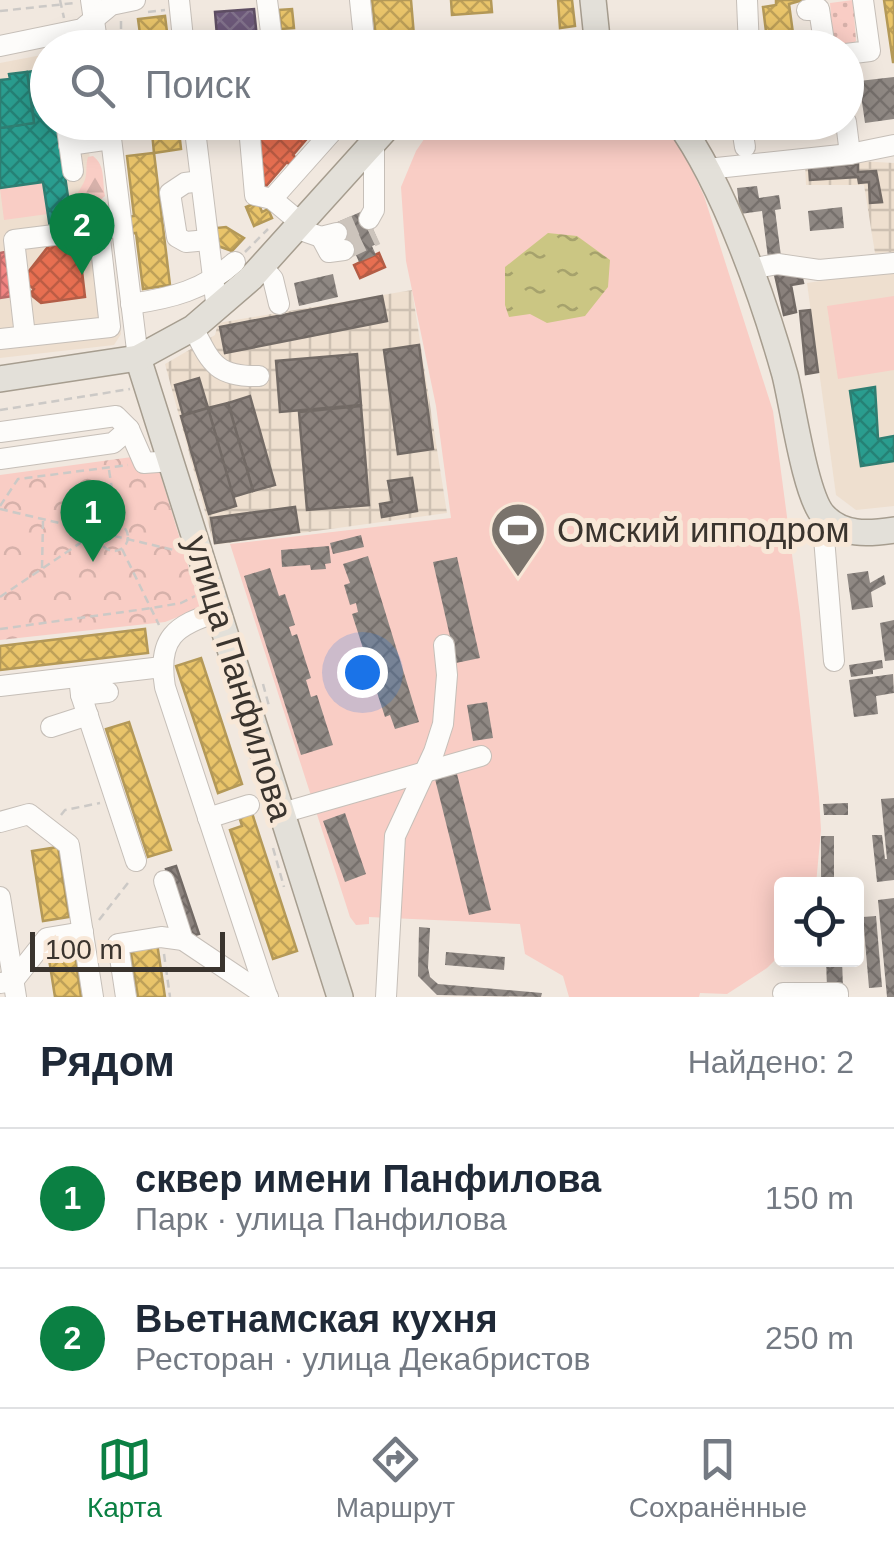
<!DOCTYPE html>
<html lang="ru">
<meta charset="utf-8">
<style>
:root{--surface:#fff;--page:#f6f6f7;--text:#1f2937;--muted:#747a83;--line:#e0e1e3;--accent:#0b8043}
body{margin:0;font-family:Helvetica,sans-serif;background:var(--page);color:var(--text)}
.controls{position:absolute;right:30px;bottom:30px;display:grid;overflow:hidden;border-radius:10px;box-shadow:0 5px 25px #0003}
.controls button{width:90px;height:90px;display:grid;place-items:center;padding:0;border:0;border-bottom:2px solid var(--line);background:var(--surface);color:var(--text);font:50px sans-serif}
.scale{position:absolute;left:30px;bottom:25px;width:195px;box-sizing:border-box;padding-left:10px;border:5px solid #3a342e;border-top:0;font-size:28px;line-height:35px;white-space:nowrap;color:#3a342e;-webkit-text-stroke:8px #f8e8d8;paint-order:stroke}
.you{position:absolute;left:362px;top:672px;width:35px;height:35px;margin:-25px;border:8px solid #fff;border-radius:50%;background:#1a73e8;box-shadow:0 0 0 15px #1a73e833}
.badge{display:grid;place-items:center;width:65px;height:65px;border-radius:50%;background:var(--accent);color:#fff;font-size:32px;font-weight:700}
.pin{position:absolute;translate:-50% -82px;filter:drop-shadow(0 2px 5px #0008)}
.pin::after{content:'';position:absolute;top:52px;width:35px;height:30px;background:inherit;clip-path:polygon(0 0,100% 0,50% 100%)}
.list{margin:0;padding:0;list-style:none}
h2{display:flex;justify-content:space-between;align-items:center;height:130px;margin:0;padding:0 40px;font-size:42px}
h2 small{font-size:32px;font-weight:400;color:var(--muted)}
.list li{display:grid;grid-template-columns:65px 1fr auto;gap:30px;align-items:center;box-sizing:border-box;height:140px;padding:0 40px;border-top:2px solid var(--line)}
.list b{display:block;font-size:38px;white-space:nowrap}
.list p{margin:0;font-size:32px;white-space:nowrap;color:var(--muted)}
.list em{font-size:32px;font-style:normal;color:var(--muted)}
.icon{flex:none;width:55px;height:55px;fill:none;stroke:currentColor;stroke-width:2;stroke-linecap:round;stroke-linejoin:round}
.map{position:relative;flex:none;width:894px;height:997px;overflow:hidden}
.search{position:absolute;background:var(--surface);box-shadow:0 5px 25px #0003;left:30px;right:30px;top:30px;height:110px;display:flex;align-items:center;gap:25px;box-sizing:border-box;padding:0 35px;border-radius:55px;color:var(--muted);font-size:38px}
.sheet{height:410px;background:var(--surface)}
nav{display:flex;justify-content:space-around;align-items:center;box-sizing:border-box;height:140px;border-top:2px solid var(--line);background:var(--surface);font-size:28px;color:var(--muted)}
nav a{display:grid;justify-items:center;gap:5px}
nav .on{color:var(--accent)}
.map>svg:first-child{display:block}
.built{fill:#eedfcf}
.industrial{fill:url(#industrial-grid)}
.grass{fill:url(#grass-dots)}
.forest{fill:url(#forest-firs)}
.park{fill:url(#park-crowns)}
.pitch{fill:#f9cdc5}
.water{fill:url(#water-ripples)}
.homes{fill:url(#homes-cross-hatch);stroke:#b49958;stroke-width:2.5}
.shops{fill:url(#shops-cross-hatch);stroke:#b35d46;stroke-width:2.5}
.offices{fill:url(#offices-cross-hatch);stroke:#5e4e63;stroke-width:2.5}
.schools{fill:url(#schools-cross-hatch);stroke:#2f7e72;stroke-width:2.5}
.health{fill:url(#health-cross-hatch);stroke:#bb6c69;stroke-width:2.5}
.industry{fill:url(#industry-cross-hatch);stroke:#726a65;stroke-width:2.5}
.building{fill:url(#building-cross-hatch)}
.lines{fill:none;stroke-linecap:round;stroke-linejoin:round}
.minor-tunnel{stroke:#ccc4bc;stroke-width:20;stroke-dasharray:20 10;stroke-linecap:butt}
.minor-casing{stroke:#c6bfb8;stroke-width:22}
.major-casing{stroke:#a69d8f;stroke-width:28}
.path{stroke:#ccc9c6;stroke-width:2.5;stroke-dasharray:8 5;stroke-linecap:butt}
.minor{stroke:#fdfcfa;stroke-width:20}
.major{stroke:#e3e0d9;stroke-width:25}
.labels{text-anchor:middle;stroke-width:10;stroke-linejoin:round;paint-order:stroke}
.poi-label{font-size:35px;fill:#3a342e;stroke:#f8e8d8;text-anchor:start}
.street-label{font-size:35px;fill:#3a342e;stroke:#f8e8d8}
</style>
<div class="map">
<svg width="894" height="997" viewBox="0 0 894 997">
<defs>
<pattern id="industrial-grid" width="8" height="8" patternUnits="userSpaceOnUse" patternTransform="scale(2.5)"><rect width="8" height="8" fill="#eedfcf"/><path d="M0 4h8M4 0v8" fill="none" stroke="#cdc0b2"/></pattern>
<pattern id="grass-dots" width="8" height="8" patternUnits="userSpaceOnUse" patternTransform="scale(2.5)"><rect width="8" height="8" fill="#f9cdc5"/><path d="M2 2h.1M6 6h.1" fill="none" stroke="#d6b1aa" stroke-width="1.8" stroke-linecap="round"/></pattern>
<pattern id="forest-firs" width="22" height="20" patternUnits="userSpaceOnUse" patternTransform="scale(2.5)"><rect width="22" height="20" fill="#f9cdc5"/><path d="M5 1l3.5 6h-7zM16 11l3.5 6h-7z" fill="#d6b1aa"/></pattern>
<pattern id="park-crowns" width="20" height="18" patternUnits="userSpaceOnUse" patternTransform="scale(2.5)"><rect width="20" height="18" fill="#f9cdc5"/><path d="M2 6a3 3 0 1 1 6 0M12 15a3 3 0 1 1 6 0" fill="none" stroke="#d6b1aa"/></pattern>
<pattern id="water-ripples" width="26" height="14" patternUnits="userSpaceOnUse" patternTransform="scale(2.5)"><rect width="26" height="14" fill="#cbc683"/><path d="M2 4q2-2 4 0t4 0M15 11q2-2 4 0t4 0" fill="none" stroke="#a6a26c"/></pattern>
<pattern id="homes-cross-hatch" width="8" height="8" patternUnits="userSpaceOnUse" patternTransform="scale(2.5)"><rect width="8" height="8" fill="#e9c46a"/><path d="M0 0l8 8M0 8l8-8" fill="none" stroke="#bea058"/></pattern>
<pattern id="shops-cross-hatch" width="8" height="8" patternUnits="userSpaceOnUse" patternTransform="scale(2.5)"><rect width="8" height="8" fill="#e76f51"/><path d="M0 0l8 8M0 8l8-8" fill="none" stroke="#bc5c44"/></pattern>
<pattern id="offices-cross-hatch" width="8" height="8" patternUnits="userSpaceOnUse" patternTransform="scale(2.5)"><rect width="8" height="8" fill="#6d597a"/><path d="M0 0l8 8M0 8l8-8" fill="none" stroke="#83738c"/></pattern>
<pattern id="schools-cross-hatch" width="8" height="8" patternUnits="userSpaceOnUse" patternTransform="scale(2.5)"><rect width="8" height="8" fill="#2a9d8f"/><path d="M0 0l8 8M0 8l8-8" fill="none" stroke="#258175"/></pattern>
<pattern id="health-cross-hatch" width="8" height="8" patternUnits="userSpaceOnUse" patternTransform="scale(2.5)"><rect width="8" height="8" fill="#f28482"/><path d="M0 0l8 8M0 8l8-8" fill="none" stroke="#c56d6b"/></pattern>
<pattern id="industry-cross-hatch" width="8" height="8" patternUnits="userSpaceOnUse" patternTransform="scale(2.5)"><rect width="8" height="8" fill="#8a817c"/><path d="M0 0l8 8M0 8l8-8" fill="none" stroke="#726a66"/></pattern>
<pattern id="building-cross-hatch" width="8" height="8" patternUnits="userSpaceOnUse" patternTransform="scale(2.5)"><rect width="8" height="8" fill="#8f8883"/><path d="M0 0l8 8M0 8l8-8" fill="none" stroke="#76706c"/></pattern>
</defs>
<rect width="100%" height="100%" fill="#f1e8df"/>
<g class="built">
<polygon points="47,54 48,122 85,123 99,224 110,235 121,334 114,345 0,358 0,63"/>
<polygon points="894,270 894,506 856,510 836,495 807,283"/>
</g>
<g class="industrial">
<polygon points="859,161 894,163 894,252 875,253 864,185 806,185 805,164"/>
<polygon points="412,290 447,513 214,545 165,364 215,335 218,323"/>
</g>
<polygon class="grass" points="853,0 856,41 848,48 828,47 823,15 831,14 830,3"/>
<path class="forest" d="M93 156C106 166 102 181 105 196L98 202 101 219 79 229C66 207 74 201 84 182 88 174 85 166 88 157Z"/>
<polygon class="park" points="154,454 201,608 165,622 0,640 0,475"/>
<g class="pitch">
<polygon points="435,123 661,123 682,149 704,196 773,411 800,615 819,797 821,830 816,884 782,884 781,954 767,968 727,994 700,993 699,997 569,997 563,976 525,954 520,924 369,917 369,924 356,925 350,917 230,544 451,518 436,406 406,261 401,187 416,151"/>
<polygon points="43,182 48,214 4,220 0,188"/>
<polygon points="894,296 894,370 838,379 827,306"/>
</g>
<polygon class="water" points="548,233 577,236 610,260 608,287 585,316 547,323 530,314 509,317 505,305 505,267"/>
<g class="homes">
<polygon points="372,0 411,0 415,48 377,48"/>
<polygon points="451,0 491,0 492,12 452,15"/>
<polygon points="558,0 572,0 575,26 560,28"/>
<polygon points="776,0 803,0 789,4 795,48 768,48 763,7 776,5"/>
<polygon points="884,0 894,0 894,62 893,62"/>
<polygon points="292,9 294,28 281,29 279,10"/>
<polygon points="165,16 169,48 142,48 138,19"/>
<polygon points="151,122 178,122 181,149 154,153"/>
<polygon points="154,153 170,285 143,289 136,233 129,234 127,217 134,216 127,156"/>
<polygon points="258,202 262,212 268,209 272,218 254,226 246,207"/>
<polygon points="226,227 244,238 232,251 218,246 216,228"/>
<polygon points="145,629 148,653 0,670 0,646"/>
<polygon points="201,658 242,784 218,793 176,666"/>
<polygon points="129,722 171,850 148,857 106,729"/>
<polygon points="251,810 297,951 273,959 230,830 242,826 238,813"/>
<polygon points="58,847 69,917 43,921 32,851"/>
<polygon points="157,943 165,997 138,997 130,947"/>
<polygon points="75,955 81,997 55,997 49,959"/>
</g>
<g class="shops">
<polygon points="317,127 293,155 296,158 290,165 287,162 261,192 256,132"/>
<polygon points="54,239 66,249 69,245 80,254 85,297 41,303 30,294 34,289 22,280"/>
<polygon points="379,253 385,267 360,278 354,265"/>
</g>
<polygon class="offices" points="254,9 258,48 218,48 215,12"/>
<g class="schools">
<polygon points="48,69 48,122 57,122 72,224 50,228 43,182 0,188 0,128 34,123 27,72"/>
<polygon points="27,72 34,123 0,128 0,80 10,79 9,74"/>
<polygon points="875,387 878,439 894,436 894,461 861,466 850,391"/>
</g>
<polygon class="health" points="5,252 13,296 0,298 0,253"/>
<g class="industry">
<polygon points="858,164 858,172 876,171 882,202 870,203 869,182 859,183 858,177 810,180 809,167"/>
<polygon points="774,270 800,270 803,283 791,285 796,312 784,315"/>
<polygon points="382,296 387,321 225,353 220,327"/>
<polygon points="810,310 818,372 806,374 800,311"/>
<polygon points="419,345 433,449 398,454 384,350"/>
<polygon points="357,354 361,405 280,412 276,361"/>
<polygon points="199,378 208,408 183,415 175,385"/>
<polygon points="250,396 275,485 253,491 228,403"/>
<polygon points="228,403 253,491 233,497 208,408"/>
<polygon points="361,406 369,505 307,510 299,412"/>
<polygon points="208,408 236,506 209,514 181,416"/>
<polygon points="412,478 417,511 382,517 380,504 392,502 388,481"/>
<polygon points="295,507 299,532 215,543 211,518"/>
<polygon points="176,866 199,934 188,937 166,869"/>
</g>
<g class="building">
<polygon points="894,77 894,119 865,123 859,81"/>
<polygon points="757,186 759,198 779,195 781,209 775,210 781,256 768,258 762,211 740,214 737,188"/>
<polygon points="842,207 844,228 810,231 808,211"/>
<polygon points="365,210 379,243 372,246 376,255 359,262 355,253 347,256 333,224"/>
<polygon points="333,274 338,297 299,306 294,283"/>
<polygon points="361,535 364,547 333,554 330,543"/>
<polygon points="329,546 331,563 325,564 326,569 311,570 310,565 282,567 281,550"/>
<polygon points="368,556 419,722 395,729 390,715 385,717 371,674 377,672 376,669 370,670 352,614 358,612 356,603 350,605 344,585 350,583 343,564"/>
<polygon points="457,557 480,658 456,663 433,562"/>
<polygon points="270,568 279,596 285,594 295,625 289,627 292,636 297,634 311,678 306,680 311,697 317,695 333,745 301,755 244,576"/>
<polygon points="868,571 870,583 884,575 886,584 871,592 873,607 852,610 847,574"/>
<polygon points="894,620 894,660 885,661 880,623"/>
<polygon points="882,660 883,668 873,670 873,674 851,677 849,665"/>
<polygon points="893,674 894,693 876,696 878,714 854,717 849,680"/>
<polygon points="487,702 493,738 473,741 467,705"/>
<polygon points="457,774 491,910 469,915 435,779"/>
<polygon points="894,798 894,880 877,882 872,835 882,835 885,859 887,859 881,799"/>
<polygon points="848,803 848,815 824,815 823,804"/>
<polygon points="345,813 366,874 345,882 323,821"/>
<rect x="821" y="836" width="13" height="48"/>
<polygon points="894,898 894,997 887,997 878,900"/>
<polygon points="876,916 882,987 869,988 863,917"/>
<polygon points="419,927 430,928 428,968 430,977 438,984 542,993 541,997 437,995 418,976"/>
<polygon points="446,952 505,957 504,970 445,965"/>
<polygon points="826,959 842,959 843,988 827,988"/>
</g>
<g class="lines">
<g class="minor-tunnel">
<polyline points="337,233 369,219"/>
<polyline points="344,250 376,235"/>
</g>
<g class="minor-casing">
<g id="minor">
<polyline points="91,0 98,48"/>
<polyline points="179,0 184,48"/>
<polyline points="267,0 273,48"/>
<polyline points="360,0 365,48"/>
<polyline points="747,0 749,48"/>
<polyline points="807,10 819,9 825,48"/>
<polyline points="0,46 82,29 111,5 135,0"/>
<polyline points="846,54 870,51 863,0"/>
<polyline points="66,122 73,171"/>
<polyline points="109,122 138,358"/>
<polyline points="194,122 217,310"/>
<polyline points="295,122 249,127 255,195 272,199 302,224"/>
<polyline points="741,122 745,147"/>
<polyline points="846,122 850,154"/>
<polyline points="69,145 111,139"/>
<polyline points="707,169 850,154 894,145"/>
<polyline points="201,181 185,183 170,193 177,237 186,242 208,240"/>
<polyline points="272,199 337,126 336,122"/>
<polyline points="369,219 374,210 374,122"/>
<polyline points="298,229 321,237 337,233"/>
<polyline points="321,237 329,252 344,250"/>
<polyline points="262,266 273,279 279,304"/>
<polyline points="749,269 778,264 819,270 894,263"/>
<path d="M131 304C172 298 204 290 235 262"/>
<path d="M193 328C211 363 216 377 259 376"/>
<polyline points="25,336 14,240 110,228"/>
<polyline points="0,339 110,327 99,230"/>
<polyline points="0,432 116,416 129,429 144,463 172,461"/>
<polyline points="0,459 113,443 129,429"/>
<polyline points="822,513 834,661"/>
<path d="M218 612C175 625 157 638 165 687L267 996"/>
<polyline points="79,677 81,695 136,861"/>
<polyline points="0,686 162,667"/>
<polyline points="81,695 108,692"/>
<polyline points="51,727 88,715"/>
<polyline points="282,813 481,756"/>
<polyline points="208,818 249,805"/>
<polyline points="0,822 29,814 69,845 93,997"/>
<polyline points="164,881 183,940"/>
<polyline points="0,897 16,997"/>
<polyline points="0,983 13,981 47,938 83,932"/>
<polyline points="783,993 838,993 838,997"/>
<polyline points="126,997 118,944 161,937 183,940 268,997"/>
<polyline points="386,997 395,836 434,752 443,724 447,675 444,645"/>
</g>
</g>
<g class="major-casing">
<g id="major">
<polyline points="593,0 598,48"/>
<path d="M678 122C724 185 764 300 785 375 793 407 805 494 823 515 842 536 868 534 894 530"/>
<polyline points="138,358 340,997"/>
<polyline points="0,379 138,358 193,328 251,278 392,122"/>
</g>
</g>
<g class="path">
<polyline points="60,0 64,18"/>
<polyline points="0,11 75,3"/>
<polyline points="148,12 165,10"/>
<polyline points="121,21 121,48"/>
<polyline points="245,252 268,229"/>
<polyline points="0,410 130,389"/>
<polyline points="109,470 117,521"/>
<polyline points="0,506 18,479 128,465"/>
<polyline points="0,509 178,551"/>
<circle cx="114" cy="537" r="14"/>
<polyline points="122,549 159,625"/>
<polyline points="42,568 43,521"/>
<polyline points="0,597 95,533"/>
<polyline points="0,629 152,608 181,603 195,596"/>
<polyline points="263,684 269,706"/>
<polyline points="61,815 65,810 100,803"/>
<polyline points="273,848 284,887"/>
<polyline points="99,920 131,879"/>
<polyline points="164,954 170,997"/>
</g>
<use href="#minor" class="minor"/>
<use href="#major" class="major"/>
</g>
<defs>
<g id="stadium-pin" transform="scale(2.875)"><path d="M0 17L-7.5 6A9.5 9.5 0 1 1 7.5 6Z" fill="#7a736c" stroke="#f8e8d8"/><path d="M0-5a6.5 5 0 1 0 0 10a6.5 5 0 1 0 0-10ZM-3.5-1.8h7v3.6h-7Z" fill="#fff"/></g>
</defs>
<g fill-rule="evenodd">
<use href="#stadium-pin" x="518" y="530"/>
</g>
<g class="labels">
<g class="poi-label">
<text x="557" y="542">Омский ипподром</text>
</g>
<g class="street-label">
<text transform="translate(239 678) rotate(73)" y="12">улица Панфилова</text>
</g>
</g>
</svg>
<div class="controls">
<button><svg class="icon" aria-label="locate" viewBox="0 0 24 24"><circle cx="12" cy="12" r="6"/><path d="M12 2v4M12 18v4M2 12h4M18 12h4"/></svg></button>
</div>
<div class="scale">100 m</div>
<div class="you"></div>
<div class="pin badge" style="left:93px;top:562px">1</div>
<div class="pin badge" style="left:82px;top:275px">2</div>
<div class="search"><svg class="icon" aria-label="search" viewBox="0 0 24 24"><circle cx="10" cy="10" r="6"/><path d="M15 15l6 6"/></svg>Поиск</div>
</div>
<section class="sheet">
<h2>Рядом<small>Найдено: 2</small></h2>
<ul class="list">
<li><span class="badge">1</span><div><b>сквер имени Панфилова</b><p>Парк · улица Панфилова</p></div><em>150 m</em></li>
<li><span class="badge">2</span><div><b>Вьетнамская кухня</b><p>Ресторан · улица Декабристов</p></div><em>250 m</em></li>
</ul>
</section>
<nav>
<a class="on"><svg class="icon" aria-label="map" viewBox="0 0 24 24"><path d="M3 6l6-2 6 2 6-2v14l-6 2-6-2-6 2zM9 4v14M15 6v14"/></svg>Карта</a>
<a><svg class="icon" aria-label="directions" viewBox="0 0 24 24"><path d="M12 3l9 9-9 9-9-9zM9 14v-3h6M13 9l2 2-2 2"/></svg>Маршрут</a>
<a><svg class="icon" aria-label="saved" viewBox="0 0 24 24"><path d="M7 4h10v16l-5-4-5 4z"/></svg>Сохранённые</a>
</nav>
